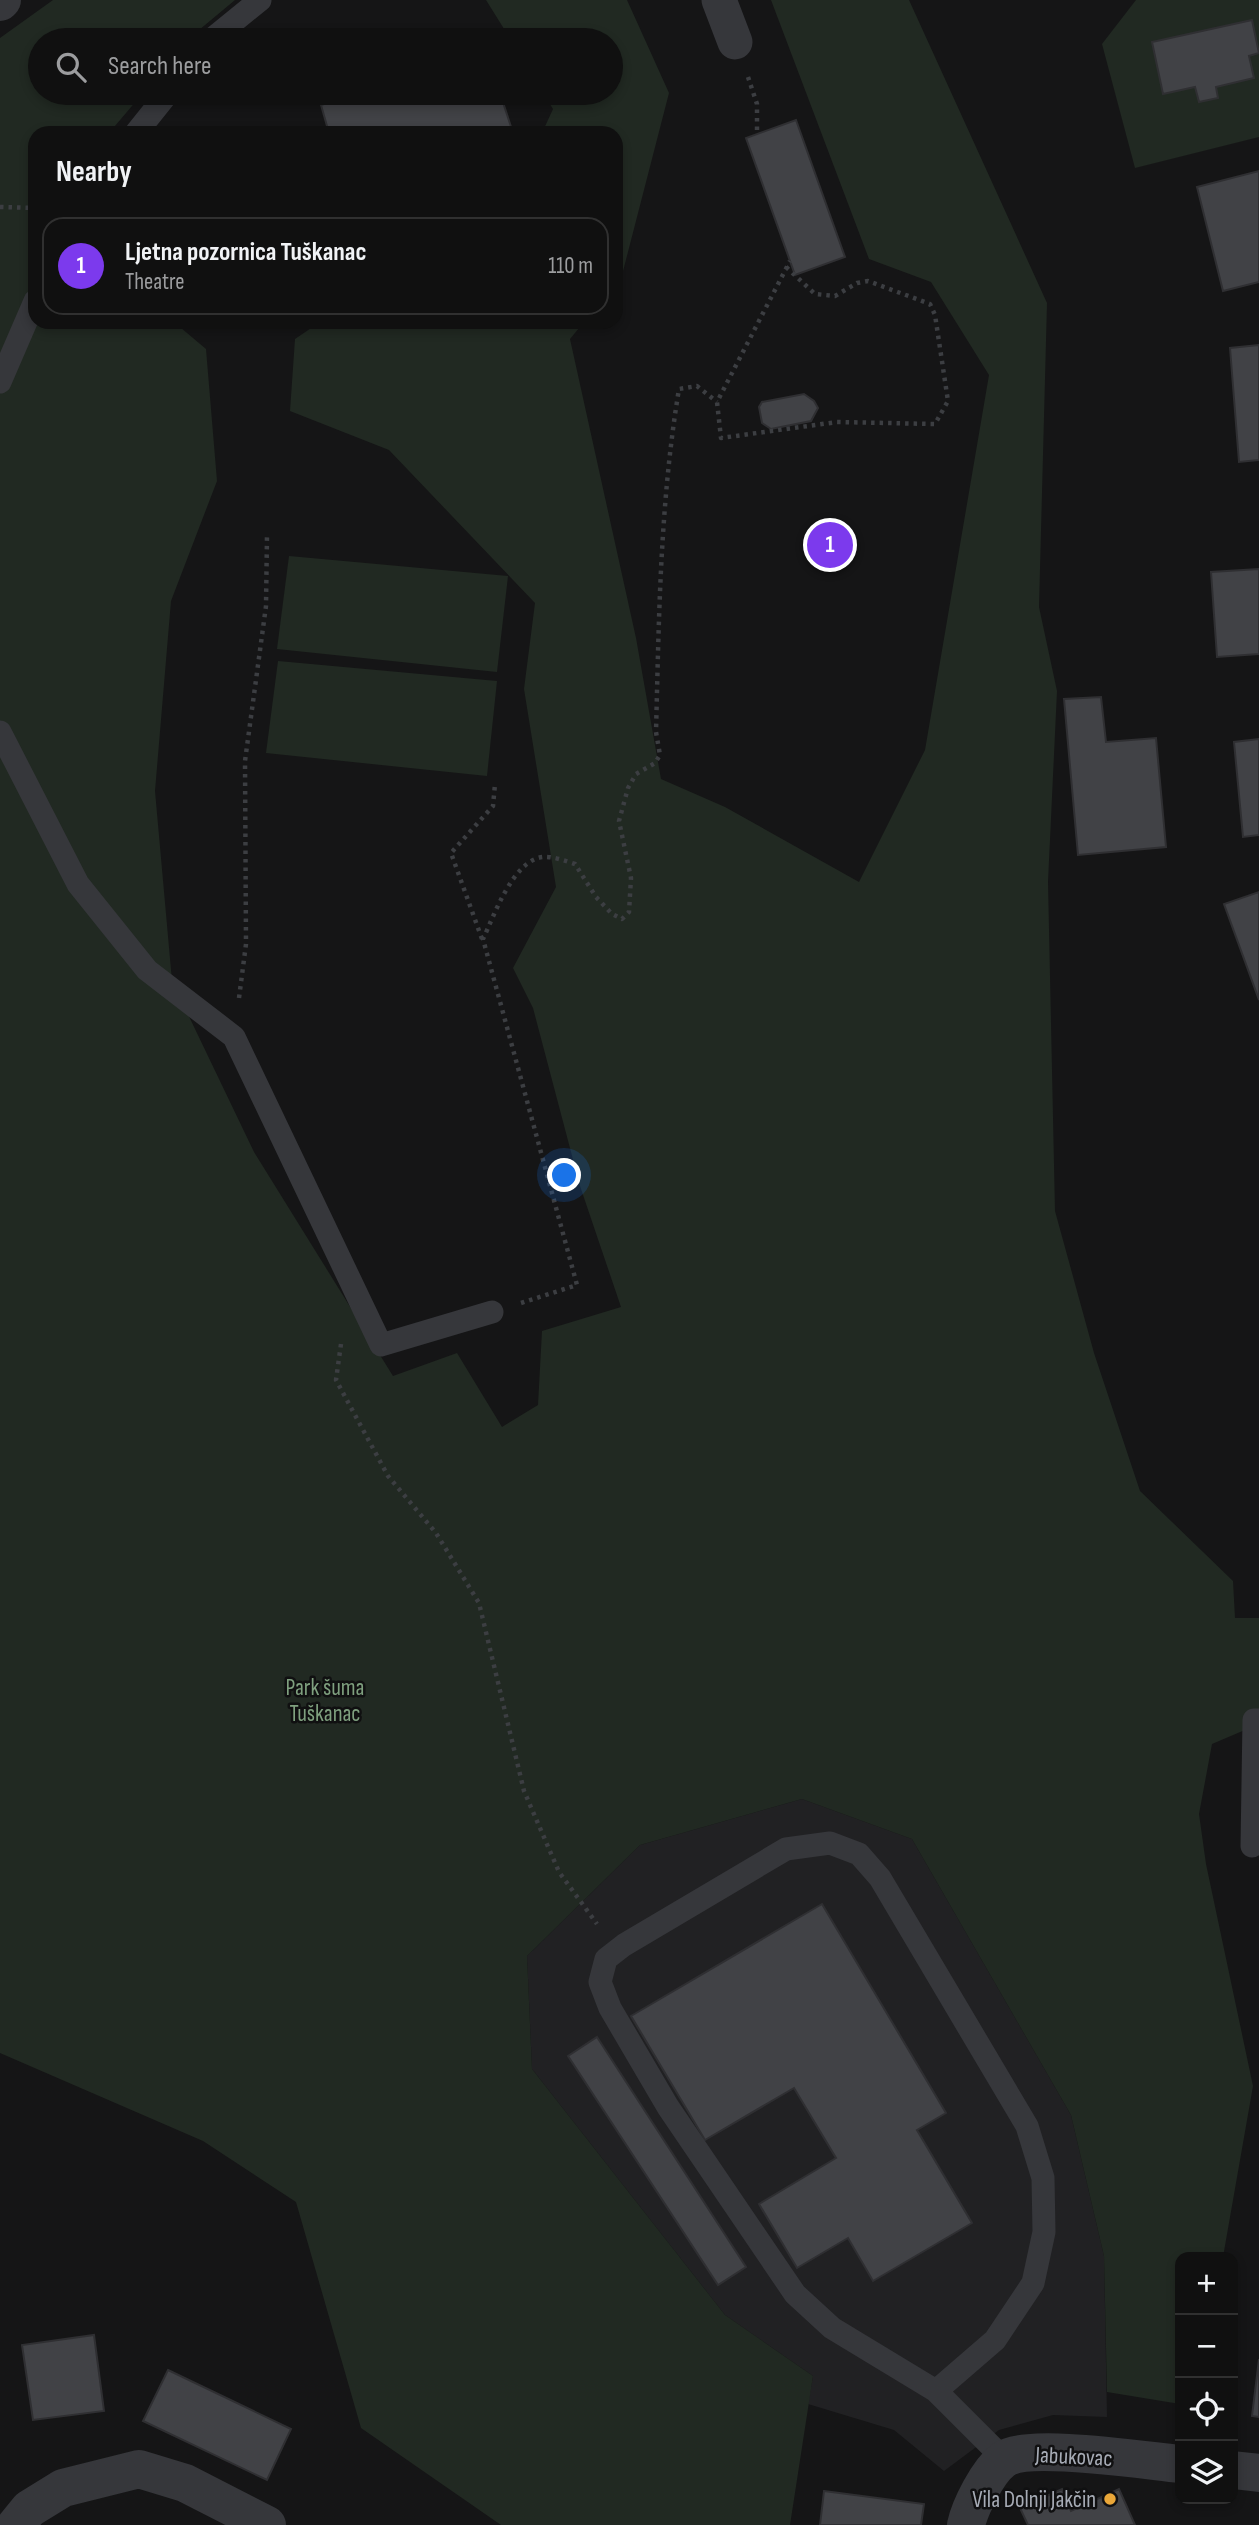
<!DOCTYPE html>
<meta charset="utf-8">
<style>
:root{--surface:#101010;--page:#1e1e1e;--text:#f1f3f6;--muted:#9c9d9f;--line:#303030;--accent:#7c3aed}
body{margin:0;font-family:"Sofia Sans Condensed",sans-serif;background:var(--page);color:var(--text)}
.controls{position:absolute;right:21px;bottom:21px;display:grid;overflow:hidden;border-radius:14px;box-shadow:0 4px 10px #0003}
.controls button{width:63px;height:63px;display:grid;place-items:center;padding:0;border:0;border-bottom:2px solid var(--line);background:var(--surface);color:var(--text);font:35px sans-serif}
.you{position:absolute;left:565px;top:1176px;width:24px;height:24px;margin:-18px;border:5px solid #fff;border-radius:50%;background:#1a73e8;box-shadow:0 0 0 10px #1a73e833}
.badge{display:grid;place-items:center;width:46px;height:46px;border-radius:50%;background:var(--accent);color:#fff;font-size:23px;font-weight:700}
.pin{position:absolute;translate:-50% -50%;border:4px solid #fff;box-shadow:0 2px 7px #0006}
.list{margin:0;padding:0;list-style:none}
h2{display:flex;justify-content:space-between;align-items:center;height:91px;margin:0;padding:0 28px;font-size:30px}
h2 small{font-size:23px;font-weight:400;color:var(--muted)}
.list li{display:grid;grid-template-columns:46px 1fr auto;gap:21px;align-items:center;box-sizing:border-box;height:98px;margin:0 14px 14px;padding:0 14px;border:2px solid var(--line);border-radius:21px}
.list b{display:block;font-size:26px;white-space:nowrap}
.list p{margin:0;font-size:23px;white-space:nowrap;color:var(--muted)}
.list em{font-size:23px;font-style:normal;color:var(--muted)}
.icon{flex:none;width:38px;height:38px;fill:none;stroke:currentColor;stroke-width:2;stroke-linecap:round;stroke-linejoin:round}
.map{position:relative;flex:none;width:1259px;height:2525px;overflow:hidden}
.search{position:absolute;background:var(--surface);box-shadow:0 4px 10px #0003;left:28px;top:28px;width:595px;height:77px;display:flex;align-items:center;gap:18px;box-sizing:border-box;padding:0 24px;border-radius:38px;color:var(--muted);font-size:26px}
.panel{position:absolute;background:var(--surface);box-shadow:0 4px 10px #0003;left:28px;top:126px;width:595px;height:203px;border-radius:21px}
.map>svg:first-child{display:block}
.built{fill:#212123}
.green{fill:#212922}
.building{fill:#414246;stroke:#2f2f32;stroke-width:2}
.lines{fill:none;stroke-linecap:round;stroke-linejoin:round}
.path{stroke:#3c3e42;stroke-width:4.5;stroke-dasharray:3.5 5;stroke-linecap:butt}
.service{stroke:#36373b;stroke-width:23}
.pedestrian{stroke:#36373b;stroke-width:35}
.minor{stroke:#36373b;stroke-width:38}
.poi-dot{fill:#eaa739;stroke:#101011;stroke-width:2.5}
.labels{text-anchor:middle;stroke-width:5;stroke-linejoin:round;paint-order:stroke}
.park-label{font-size:23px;fill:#7fa07f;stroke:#101011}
.street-label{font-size:23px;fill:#a7acb6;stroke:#101011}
.poi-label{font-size:23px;fill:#a7acb6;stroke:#101011;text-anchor:end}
</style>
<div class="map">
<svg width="1259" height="2525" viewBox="0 0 1259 2525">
<rect width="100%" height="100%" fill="#151516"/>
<polygon class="built" points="802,1799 912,1839 1071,2115 1104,2256 1107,2417 1053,2415 999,2430 944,2471 894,2430 808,2404 813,2376 725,2315 532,2069 527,1956 640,1845"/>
<g class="green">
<polygon points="53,0 235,0 187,40 40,40 40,93 143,93 109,133 35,133 35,322 174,322 206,349 217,481 171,601 155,791 172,981 254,1152 393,1376 457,1353 502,1427 538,1405 542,1331 621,1307 580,1186 533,1008 513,968 556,887 524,689 535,603 389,450 290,411 295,339 320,322 584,322 570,339 636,638 661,779 725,807 859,882 925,750 989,375 931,282 869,259 771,0 909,0 1047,303 1039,607 1057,691 1048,882 1055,1211 1094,1353 1140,1491 1233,1581 1235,1618 1259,1618 1259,1724 1212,1744 1199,1814 1206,1864 1253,2086 1223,2257 1180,2257 1180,2404 1107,2392 1104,2256 1071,2115 912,1839 802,1799 640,1845 527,1956 532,2069 725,2315 813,2376 790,2525 501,2525 361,2428 296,2202 203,2141 0,2053 0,38"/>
<polygon points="486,0 627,0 669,93 621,279 616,285 616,133 542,133 553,109 543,93 611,93 611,40 511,40"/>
<polygon points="1136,0 1259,0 1259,137 1135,168 1102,44"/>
<polygon points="289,556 508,576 497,672 277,649"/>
<polygon points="278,661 497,681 487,776 266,753"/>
</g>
<g class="building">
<polygon points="1252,20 1259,53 1249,56 1254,78 1216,87 1218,98 1199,102 1195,87 1163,94 1152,42"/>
<polygon points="360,93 500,93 513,133 329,133 321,105"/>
<polygon points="796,120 845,257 795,275 746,138"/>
<polygon points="1259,171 1259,282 1223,291 1197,187"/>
<polygon points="1259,345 1259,460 1239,462 1230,348"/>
<polygon points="804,394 814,401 818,408 811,421 771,429 762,423 759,407 762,402"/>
<polygon points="1259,569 1259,654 1217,657 1211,572"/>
<polygon points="1101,697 1106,742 1156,738 1166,847 1078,855 1064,699"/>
<polygon points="1259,739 1259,835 1243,837 1234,742"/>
<polygon points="1259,892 1259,1000 1224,904"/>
<polygon points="822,1904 946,2113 917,2130 972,2223 873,2281 848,2238 797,2268 759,2204 836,2158 794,2088 705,2140 631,2016"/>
<polygon points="597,2037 746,2267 718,2285 568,2056"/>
<polygon points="94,2335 104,2411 33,2420 22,2345"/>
<polygon points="1259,2359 1259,2417 1252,2416"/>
<polygon points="168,2370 291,2429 267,2480 143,2421"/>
<polygon points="1062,2489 1071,2511 1119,2489 1135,2525 1028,2525 1020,2508"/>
<polygon points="824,2491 924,2504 921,2525 820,2525"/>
</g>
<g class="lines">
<g class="path">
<polyline points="748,77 757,104 757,134"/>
<polyline points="0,207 35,208"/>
<polyline points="786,267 815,294 835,296 857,283 868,281 930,304 935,315 948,401 935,424 837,422 721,438 717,402 790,261"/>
<polyline points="482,939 451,853 493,806 495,784"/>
<polyline points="239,998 246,944 245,761 266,606 267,535"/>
<path d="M521 1303 577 1285 483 939C494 916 513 860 543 857 552 856 566 861 575 864L596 897 612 914 622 919 629 912 631 878 619 821 628 788 636 774 655 763 660 755 656 732C659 617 660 503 679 389L697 386 717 402"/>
<polyline points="341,1344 336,1380 388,1476 436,1533 479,1603 524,1791 559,1872 597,1924"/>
</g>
<g class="service">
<polyline points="211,40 260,0"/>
<polyline points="136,133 168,93"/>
<polyline points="0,382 35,301"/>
<polyline points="0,732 78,884 147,970 234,1037 381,1345 492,1312"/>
<polyline points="1252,1846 1254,1720 1259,1720"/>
<polyline points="936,2391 995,2340 1033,2283 1044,2232 1043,2178 1027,2126 880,1878 859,1854 830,1843 786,1849 624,1945 606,1959 600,1982 610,2008 668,2107 795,2294 832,2328 936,2391 1004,2459"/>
</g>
<polyline class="pedestrian" points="719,0 735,42"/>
<g class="minor">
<polyline points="0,2 2,0"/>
<polyline points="1233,2470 1259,2473"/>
<polyline points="16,2525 29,2509 63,2488 139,2469 185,2483 267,2525"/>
<path d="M966 2525C970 2507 988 2471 1003 2460 1027 2442 1147 2461 1180 2464"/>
</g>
</g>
<circle class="poi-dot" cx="1110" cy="2499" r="7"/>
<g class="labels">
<g class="park-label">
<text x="325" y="1695">Park šuma<tspan x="325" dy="26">Tuškanac</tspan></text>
</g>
<g class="street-label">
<text transform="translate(1074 2456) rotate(3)" y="8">Jabukovac</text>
</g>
<g class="poi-label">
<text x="1096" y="2507">Vila Dolnji Jakčin</text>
</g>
</g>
</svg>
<div class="controls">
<button>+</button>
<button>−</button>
<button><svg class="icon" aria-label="locate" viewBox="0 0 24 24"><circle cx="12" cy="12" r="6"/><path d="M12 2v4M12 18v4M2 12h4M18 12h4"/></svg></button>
<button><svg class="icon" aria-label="layers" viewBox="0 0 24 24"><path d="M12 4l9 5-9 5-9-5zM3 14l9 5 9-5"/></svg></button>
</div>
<div class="you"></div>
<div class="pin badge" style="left:830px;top:545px">1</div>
<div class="search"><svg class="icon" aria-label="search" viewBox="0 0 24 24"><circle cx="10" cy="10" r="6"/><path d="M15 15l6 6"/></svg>Search here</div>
<section class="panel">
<h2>Nearby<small></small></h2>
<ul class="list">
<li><span class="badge">1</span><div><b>Ljetna pozornica Tuškanac</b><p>Theatre</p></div><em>110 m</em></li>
</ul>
</section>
</div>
